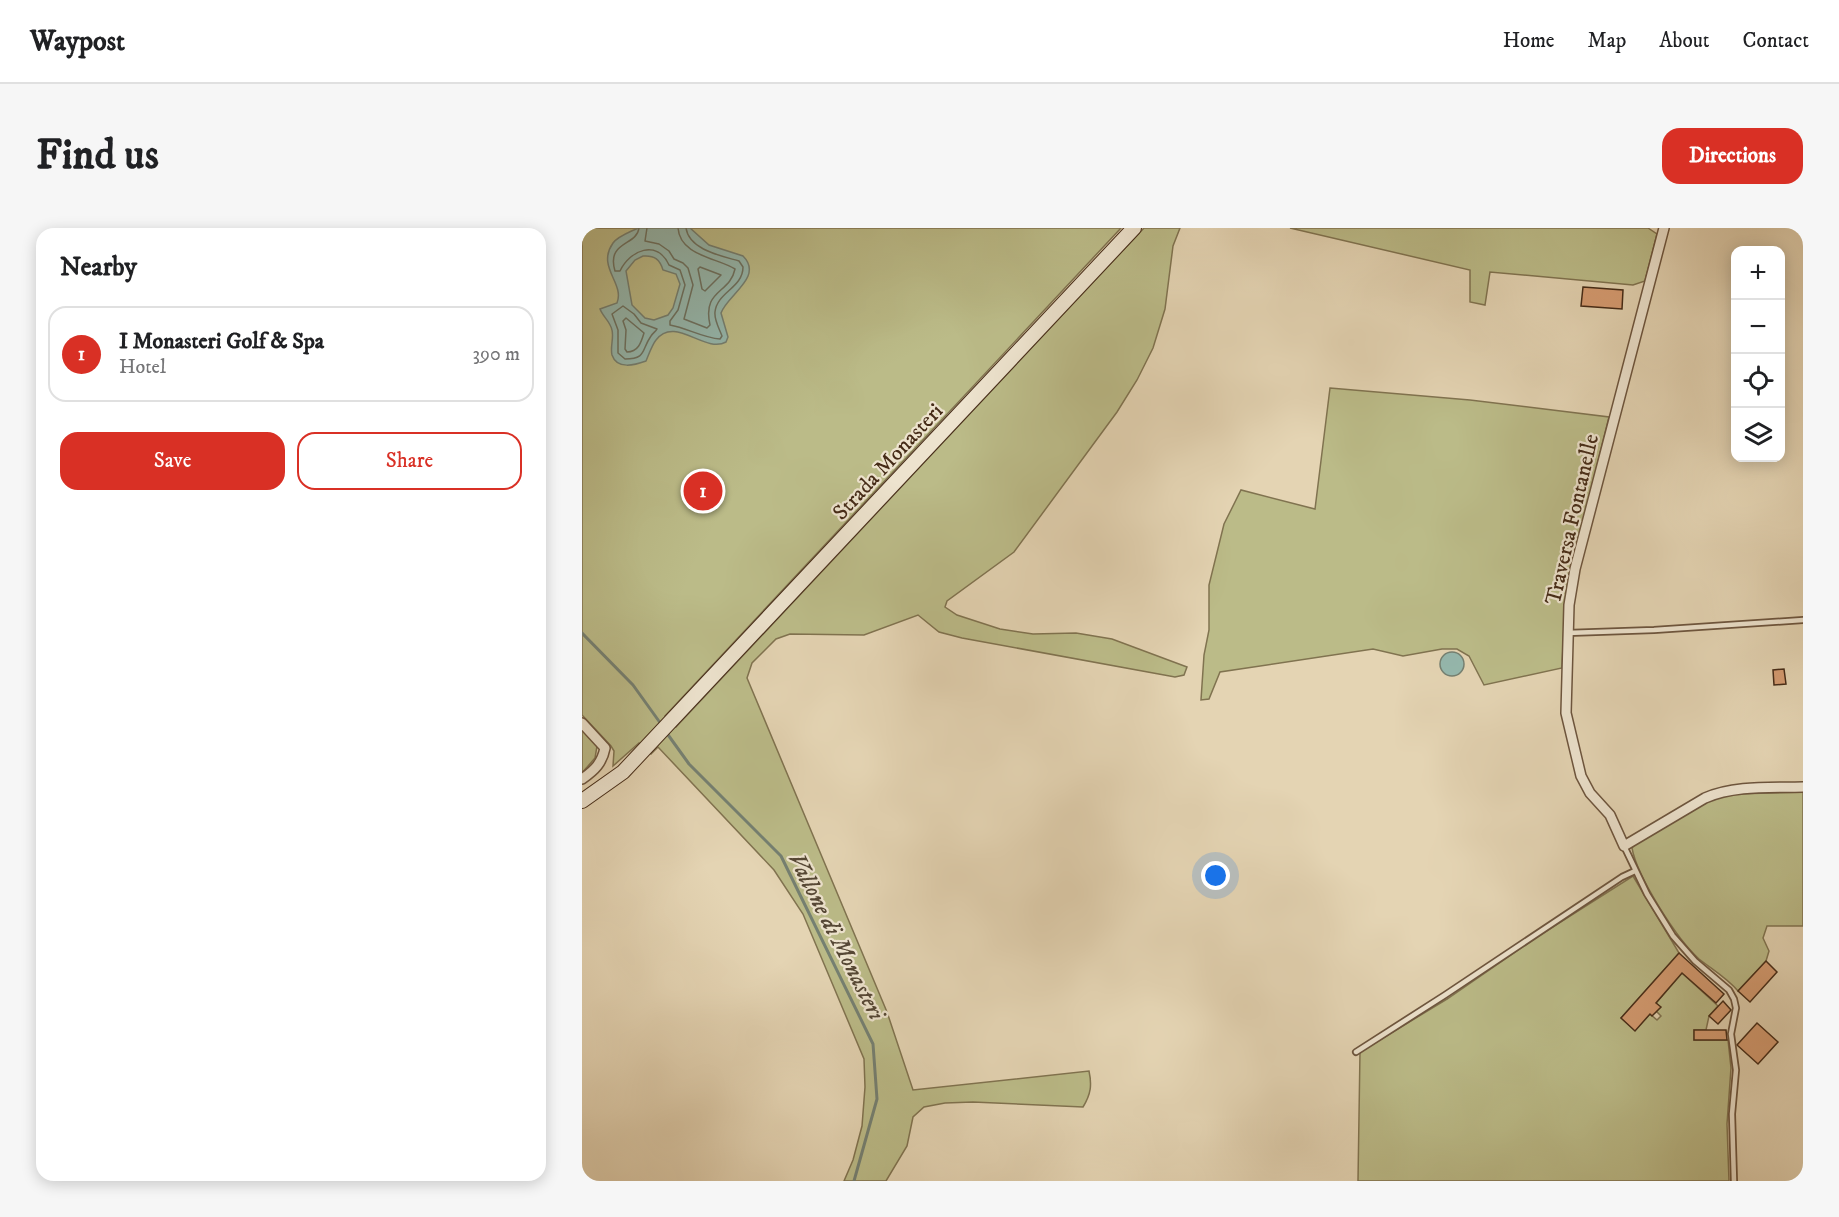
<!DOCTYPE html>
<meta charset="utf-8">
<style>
:root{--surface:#fff;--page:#f6f6f6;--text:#202124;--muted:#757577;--line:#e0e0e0;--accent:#d93025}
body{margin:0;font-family:"IM FELL DW Pica",serif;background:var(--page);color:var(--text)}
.controls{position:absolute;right:18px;top:18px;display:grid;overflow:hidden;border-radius:12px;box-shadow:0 3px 15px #0003}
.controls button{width:54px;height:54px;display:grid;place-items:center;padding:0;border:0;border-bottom:2px solid var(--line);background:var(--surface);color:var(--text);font:30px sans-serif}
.you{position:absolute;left:634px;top:648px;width:21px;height:21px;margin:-15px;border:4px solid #fff;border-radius:50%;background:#1a73e8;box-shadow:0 0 0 9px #1a73e833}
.badge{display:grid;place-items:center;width:39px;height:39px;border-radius:50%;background:var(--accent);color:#fff;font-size:20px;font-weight:700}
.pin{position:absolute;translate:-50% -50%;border:3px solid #fff;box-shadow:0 2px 6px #0006}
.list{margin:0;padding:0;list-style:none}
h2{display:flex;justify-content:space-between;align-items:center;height:78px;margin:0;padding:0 24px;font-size:26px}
h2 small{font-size:20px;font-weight:400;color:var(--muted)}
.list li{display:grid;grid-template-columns:39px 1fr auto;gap:18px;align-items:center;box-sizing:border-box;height:96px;margin:0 12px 12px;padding:0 12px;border:2px solid var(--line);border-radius:18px}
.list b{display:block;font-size:22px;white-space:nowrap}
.list p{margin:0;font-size:20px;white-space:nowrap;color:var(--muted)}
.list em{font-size:20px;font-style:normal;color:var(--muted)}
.actions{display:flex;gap:12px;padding:18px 24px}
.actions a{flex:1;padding:14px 0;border:2px solid var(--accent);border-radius:18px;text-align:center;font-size:21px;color:var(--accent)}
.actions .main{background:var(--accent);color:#fff}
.icon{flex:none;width:33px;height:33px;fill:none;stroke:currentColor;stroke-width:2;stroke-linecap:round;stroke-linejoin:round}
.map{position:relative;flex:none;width:1221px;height:953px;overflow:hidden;border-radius:18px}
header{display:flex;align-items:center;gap:36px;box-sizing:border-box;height:84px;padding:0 30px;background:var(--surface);border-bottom:2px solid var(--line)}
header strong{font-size:28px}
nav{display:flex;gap:33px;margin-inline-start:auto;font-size:21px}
.intro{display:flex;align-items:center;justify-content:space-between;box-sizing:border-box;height:144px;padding:0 36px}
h1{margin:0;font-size:42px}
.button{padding:15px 27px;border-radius:18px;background:var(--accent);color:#fff;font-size:21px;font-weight:700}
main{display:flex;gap:36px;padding:0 36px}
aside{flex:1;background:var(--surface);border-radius:18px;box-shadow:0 3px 15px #0003}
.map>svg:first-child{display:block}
.green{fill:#bb8;stroke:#807350;stroke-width:1.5}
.water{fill:#95b8ae;stroke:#758072;stroke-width:1.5;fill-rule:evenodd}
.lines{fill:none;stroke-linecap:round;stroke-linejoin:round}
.shore{stroke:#6d7262;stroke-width:1.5}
.stream{stroke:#758072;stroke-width:3}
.building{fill:#d69c72;stroke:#452b17;stroke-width:1.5}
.lane-casing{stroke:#6d553e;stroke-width:8}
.street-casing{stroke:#6d553e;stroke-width:12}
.secondary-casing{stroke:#452b17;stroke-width:16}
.lane{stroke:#ede3ce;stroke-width:4.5}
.street{stroke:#ede3ce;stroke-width:9}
.secondary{stroke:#ede3ce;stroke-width:14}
.labels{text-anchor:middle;stroke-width:4.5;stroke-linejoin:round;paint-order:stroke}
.street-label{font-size:22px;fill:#452b17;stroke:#ede3ce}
.water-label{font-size:24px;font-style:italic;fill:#554735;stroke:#ede3ce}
</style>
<header>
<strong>Waypost</strong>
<nav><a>Home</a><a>Map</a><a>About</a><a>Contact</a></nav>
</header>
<div class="intro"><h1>Find us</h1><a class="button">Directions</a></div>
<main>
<aside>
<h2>Nearby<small></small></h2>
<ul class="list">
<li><span class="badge">1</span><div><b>I Monasteri Golf &amp; Spa</b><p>Hotel</p></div><em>390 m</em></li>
</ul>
<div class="actions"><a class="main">Save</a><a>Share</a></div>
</aside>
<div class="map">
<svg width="1221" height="953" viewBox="0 0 1221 953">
<rect width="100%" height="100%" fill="#e4d4b3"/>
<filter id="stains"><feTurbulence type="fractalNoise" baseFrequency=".00333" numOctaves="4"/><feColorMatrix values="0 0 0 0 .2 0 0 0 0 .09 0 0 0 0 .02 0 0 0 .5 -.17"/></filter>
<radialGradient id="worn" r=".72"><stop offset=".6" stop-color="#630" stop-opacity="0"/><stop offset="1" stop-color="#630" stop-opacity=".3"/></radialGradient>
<g class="green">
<path d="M0 0H539L83 488 94 499 562 0H598L591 18 583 81 571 120 555 152 535 184 432 324 365 373 363 379 375 387 418 401 451 406 494 405 530 411 605 439 602 447 593 449 380 410 357 404 336 387 282 407 208 406 194 411 170 435 165 450 305 784 331 862 507 843C510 857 509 866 501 879L391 874 363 875 342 879 331 889 325 918 304 953H262L271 932 280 898 283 859 282 831 221 686 192 642 76 519 69 526 57 515 31 538 32 523 29 518 0 487Z"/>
<polygon points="708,0 1066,0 1075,6 1063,53 1051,57 908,44 903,77 888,74 888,42"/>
<polygon points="748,160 888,172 1027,189 990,338 983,374 980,440 902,457 887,428 875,421 860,421 821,428 791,421 638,444 627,471 619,472 622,427 627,402 627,357 642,296 659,262 733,281"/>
<polygon points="0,502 15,518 13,530 0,545"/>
<path d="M1221 564V698H1185L1181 710 1187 723 1184 733 1156 763C1145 750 1131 742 1117 731 1095 711 1055 649 1050 620L1052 617 1129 571 1150 566Z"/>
<polygon points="1051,648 1097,725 1039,790 1053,802 1068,786 1075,792 1079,788 1074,783 1078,779 1074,775 1100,745 1136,778 1127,788 1124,802 1112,802 1112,812 1146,812 1149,840 1145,896 1147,953 776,953 778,824 865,771 958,707"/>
</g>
<g class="water">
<path d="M56 0H108L127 17 161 28C182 49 145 67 139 85L146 109 144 114C123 126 93 87 74 112 70 117 67 126 64 133 53 137 35 142 30 127 28 119 32 110 30 102 28 93 21 89 18 81L35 75C43 55 14 39 31 15 36 8 48 4 56 0ZM61 28C73 27 78 32 81 42L94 46 98 56 91 80 86 87 72 92 63 90 50 77 44 43 53 32Z"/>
<circle cx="870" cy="436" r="12"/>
</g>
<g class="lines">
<g class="shore">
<path d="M57 0C55 18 24 13 33 43H38C48 22 75 11 87 37L98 42 103 57 96 82 88 93V97C105 100 121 110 138 111L140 108C137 100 132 92 133 84 135 64 161 60 161 39L157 33C140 28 107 22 104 0"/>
<path d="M65 0 63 13 77 16 87 23 92 31 101 35 106 40 111 57 102 91 125 100 128 97C120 61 148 66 153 41 136 30 98 28 96 0"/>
<polygon points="118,39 139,47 123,63 120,61 116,41"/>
<path d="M41 78 52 86 59 95 75 101C74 103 71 105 69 108 59 122 65 131 43 131L36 125V102L30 86Z"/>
<path d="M44 90 62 105C59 115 56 124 45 124L43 121 44 102 41 93Z"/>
</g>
<g class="stream">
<polyline points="0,405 51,457 79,496"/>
<polyline points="84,504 107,536 199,628 291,816 295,871 272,953"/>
</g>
</g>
<g class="building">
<polygon points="1001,59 1041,62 1040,81 999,78"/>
<polygon points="1202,441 1204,456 1192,457 1191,442"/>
<polygon points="1097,725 1142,766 1134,775 1100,745 1074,775 1079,779 1070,788 1068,786 1053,803 1039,790"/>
<polygon points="1184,733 1195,744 1168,774 1156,763"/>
<polygon points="1141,773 1149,782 1136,796 1127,788"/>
<polygon points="1175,795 1196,814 1176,836 1155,817"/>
<polygon points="1112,802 1144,802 1145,812 1112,812"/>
</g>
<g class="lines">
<g class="lane-casing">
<g id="lane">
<polyline points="985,405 1072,402 1221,392"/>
<polyline points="1042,618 1065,666 1091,708 1113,733 1147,762 1152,771 1154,780 1149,806 1154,842 1150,886 1152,953"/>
<polyline points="774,824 863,767 1040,649 1053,643"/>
</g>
</g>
<g class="street-casing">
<g id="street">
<path d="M1082 0 993 341 987 377 984 485 999 548 1008 565 1028 587 1042 618 1123 570C1153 557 1189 560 1221 559"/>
<path d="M0 495 23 520C20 535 13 542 0 551"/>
</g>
</g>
<g class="secondary-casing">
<polyline id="secondary" points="0,573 41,544 552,0"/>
</g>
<use href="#lane" class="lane"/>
<use href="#street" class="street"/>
<use href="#secondary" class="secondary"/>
</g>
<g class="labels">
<g class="street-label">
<text transform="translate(305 233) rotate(-47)" y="8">Strada Monasteri</text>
<text transform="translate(989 291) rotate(-77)" y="8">Traversa Fontanelle</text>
</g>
<g class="water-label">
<text transform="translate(255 708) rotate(63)" y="8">Vallone di Monasteri</text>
</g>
</g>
<rect width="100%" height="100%" filter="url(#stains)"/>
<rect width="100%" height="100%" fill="url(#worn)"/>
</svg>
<div class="controls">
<button>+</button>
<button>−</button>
<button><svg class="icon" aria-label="locate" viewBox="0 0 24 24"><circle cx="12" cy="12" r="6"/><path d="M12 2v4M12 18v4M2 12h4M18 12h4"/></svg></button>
<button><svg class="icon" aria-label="layers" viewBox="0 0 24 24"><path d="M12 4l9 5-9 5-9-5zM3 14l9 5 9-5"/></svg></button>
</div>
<div class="you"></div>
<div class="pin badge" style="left:121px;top:263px">1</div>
</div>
</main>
